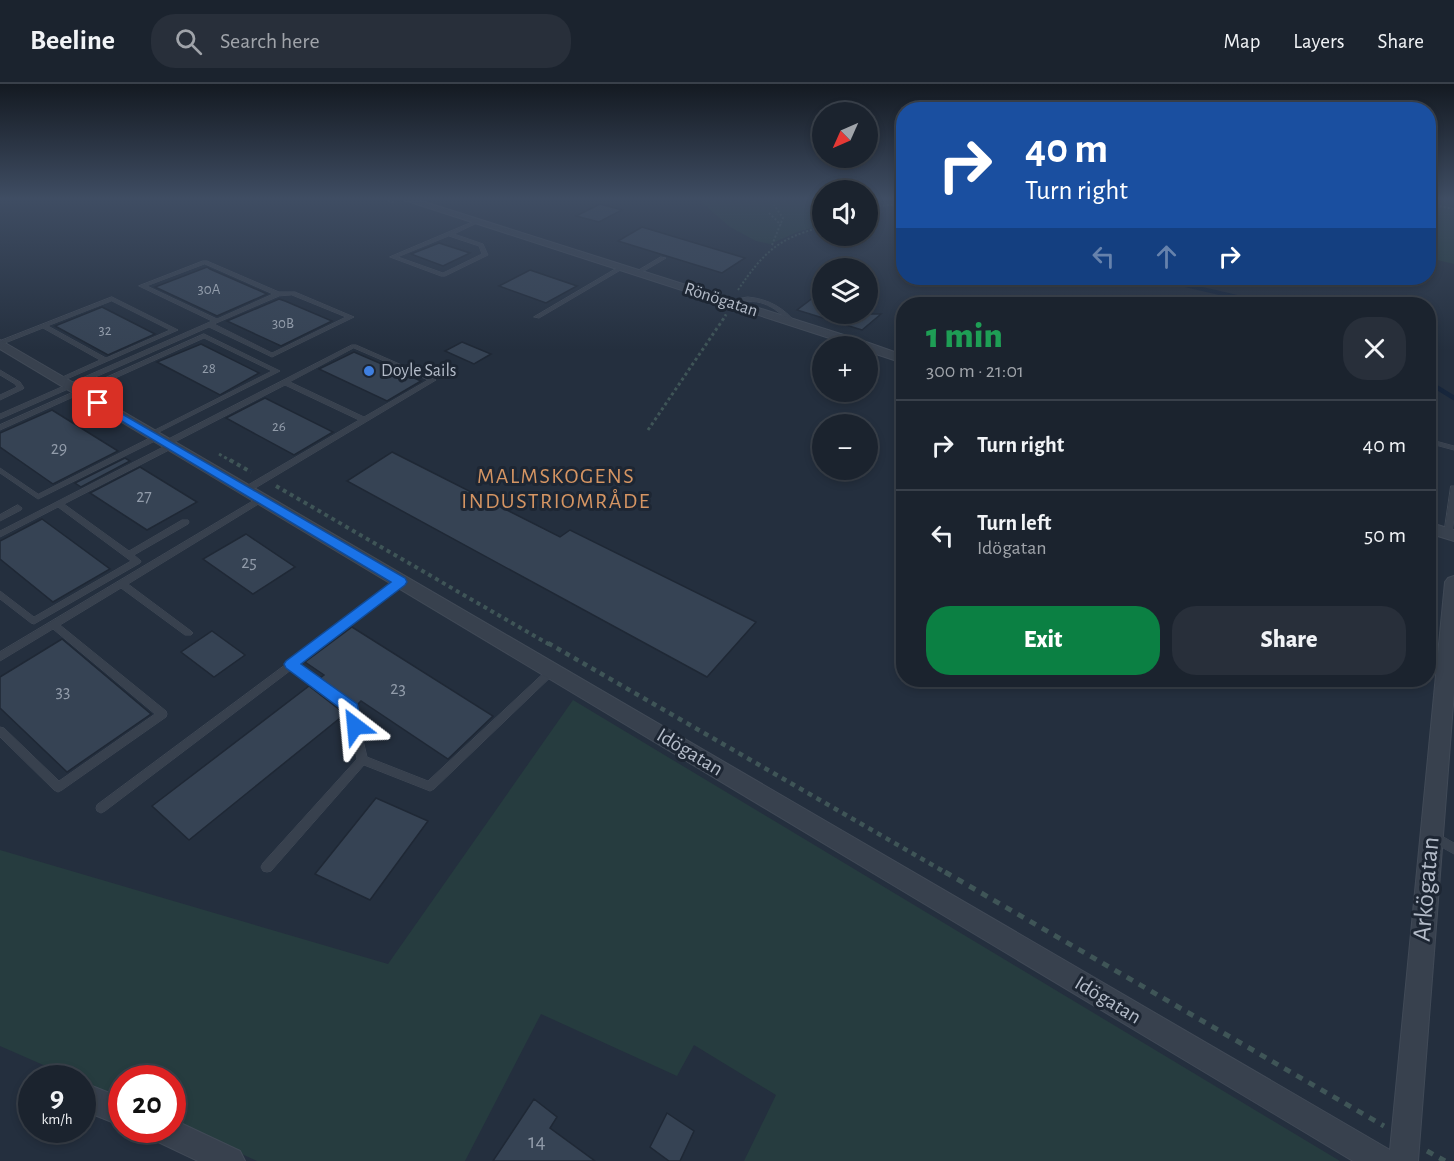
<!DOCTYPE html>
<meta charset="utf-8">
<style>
:root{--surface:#1b232e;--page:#282f3a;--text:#f1f3f6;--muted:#a0a4aa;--line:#39404a;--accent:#0b8043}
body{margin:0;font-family:"Alegreya Sans",sans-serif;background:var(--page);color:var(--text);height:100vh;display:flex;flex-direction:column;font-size:22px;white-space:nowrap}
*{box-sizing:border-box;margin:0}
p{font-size:20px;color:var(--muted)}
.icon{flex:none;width:33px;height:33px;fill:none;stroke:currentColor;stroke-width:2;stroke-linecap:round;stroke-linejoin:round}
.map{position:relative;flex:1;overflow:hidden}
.panel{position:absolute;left:896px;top:213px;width:540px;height:390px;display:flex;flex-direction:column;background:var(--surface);border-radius:24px;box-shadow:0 3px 9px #0003,0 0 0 2px var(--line)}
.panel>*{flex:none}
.hud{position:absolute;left:896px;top:18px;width:540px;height:183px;border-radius:24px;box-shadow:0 3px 9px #0003,0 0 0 2px var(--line);background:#1a4fa0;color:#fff;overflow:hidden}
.needle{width:39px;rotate:225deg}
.buttons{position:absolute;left:812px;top:18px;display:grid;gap:12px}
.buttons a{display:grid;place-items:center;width:66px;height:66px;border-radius:50%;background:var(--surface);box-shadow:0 3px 9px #0003,0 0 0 2px var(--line);font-size:30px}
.speed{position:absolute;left:18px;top:981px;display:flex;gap:12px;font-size:30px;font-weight:700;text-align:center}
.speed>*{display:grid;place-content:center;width:78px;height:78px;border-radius:50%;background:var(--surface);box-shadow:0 3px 9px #0003,0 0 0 2px var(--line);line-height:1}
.speed small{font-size:15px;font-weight:400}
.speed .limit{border:9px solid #d22;background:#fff;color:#111}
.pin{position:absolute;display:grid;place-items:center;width:51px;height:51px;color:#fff;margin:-26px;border-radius:12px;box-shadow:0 3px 9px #0006}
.me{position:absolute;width:66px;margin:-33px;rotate:331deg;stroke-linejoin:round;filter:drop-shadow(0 0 4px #0008)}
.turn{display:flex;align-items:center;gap:21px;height:126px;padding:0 30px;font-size:27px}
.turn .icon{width:78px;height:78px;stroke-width:2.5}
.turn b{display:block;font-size:42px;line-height:51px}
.lanes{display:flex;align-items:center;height:57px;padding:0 30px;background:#0003;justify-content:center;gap:30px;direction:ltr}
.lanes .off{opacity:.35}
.round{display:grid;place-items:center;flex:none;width:63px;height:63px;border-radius:24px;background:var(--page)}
.headline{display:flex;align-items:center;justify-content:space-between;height:102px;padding:0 30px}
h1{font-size:36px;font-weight:800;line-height:45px;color:#1e9e55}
.button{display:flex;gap:12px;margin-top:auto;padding:12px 30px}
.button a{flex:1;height:69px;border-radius:24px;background:var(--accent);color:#fff;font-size:24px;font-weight:800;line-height:69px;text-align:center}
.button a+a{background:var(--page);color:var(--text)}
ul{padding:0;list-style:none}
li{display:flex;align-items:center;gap:18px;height:90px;padding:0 30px;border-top:2px solid var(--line)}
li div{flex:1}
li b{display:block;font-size:22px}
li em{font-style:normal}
header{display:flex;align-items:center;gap:36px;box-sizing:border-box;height:84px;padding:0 30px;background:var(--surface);border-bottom:2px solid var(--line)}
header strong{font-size:28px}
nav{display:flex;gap:33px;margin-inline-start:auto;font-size:21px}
.search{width:420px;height:54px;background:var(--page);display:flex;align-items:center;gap:15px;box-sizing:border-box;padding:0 21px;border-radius:24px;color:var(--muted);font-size:22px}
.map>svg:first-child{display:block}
</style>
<header>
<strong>Beeline</strong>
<div class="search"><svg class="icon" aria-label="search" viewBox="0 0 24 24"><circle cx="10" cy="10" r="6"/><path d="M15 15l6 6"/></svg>Search here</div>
<nav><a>Map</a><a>Layers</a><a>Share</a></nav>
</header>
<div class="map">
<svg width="1454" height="1077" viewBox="0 0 1454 1077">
<rect width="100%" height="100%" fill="#242f3e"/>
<path fill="#263c3f" d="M708,115H822V142L800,147L770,160L756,157L730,143L701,118Z
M1428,115H1454V180L1428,174Z
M573,616L1340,1077H744L776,1011L694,961L677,992L541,930L465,1077H257L173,1039L172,994H122L121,1016L83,999L82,994H73L0,962V766L388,880Z"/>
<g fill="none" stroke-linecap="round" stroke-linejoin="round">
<path stroke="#17263c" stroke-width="4" d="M1155,194L1267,220"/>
<path stroke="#17263c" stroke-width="4.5" d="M1428,298L1454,314"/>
</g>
<path fill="#364354" stroke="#1f2835" stroke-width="1.5" d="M600,120L622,126L599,138L576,132Z
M642,143L745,174L722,189L618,157Z
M439,159L470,169L443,182L411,170Z
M207,183L210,185L267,210L217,232L155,203Z
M530,186L577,202L546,219L499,202Z
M822,207V230H881L862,246L797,226Z
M279,215L285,217L332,237L281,262L227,237Z
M102,223L155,250L108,271L55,242Z
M462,258L491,270L474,280L445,267Z
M201,260L259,289L220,311L157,278Z
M354,268L421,297L387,317L319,285Z
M265,314L333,348L294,371L226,334Z
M52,326L118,367L53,400L0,363V349Z
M392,368L560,453L570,446L756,538L707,593L347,397Z
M125,374L130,377L81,403L75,399Z
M140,383L197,418L147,446L90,409Z
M42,435L110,485L53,518L0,475V457Z
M246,450L295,483L253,510L203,475Z
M352,543L493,632L448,675L361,617L357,621L320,594L324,591L305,578Z
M212,547L245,571L214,593L181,568Z
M62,555L151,630L67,688L0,624V593Z
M309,602L345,630L189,756L152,722Z
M376,714L428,737L370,816L315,790Z
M534,1015L557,1033L550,1044L595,1077H493Z
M667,1029L694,1047L680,1077H669L650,1063Z"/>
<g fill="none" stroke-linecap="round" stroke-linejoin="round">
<g stroke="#414a57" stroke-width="1">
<path id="lane" d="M475,137L479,138L454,150L483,160L488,171L445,192H441L390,173ZM449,152L479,162L482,170L443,189L398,173Z
M661,173L666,174L639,190L634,189Z
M203,177H207L279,208H295L354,233L272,273L209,243L0,335V330L212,237L139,202ZM205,180L273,210L217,235L147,202ZM292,211L346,233L272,269L214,240L279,212Z
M619,183L624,184L539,234L534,233Z
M957,212L962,213L955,220H949Z
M112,213L178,246L60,298L57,296L58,295L100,276L43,244L0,261V257ZM112,217L170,246L106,274L48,242Z
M748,213C769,215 784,224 797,240L792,241C773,220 757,212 730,221L727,219L737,215Z
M204,250L280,287L153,351H149V349L272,287L204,254L0,346V341Z
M352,261H356L436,296L247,409H241V405L359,336L285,301L171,360L174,362L173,364L64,420L129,467L182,436H188L189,438L188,440L134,471L141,477L140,479L34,540L31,539L0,515V507L34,533L131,477L58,423L0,453V447L165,362L162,360L163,358ZM354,264L428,296L364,333L290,298Z
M0,286L20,298L24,304L23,305L0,316V311L17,303L15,300L0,291Z
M154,352H157L161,354L38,415L0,389V384L38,410Z
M1428,355L1454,362V366L1428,359Z
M1451,402H1454V434L1452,450L1448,453L1444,450Z
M258,414H264L265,416L128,500L191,547L193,549L191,551H185L121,504L60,541L166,627L167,630L166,633L62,706L58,708L54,706L0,653V643L4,644L59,697L155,630L53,545L0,577V568Z
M18,421L22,424L21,426L0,437V431Z
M401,495L404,496L405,498L404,500L298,581L355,622L367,673L428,697L549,584H555L557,587L434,705L430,707L364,681L271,787L267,788L263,787L261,783L263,779L357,675L347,627L291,586L105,727L101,729L97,727L96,724L97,721Z
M1433,747L1454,759V770L1429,756L1427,752L1429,748Z"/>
</g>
<g stroke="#414a57" stroke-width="2">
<path id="street" d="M401,115H415L869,259L903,271V279L867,267V262H854Z
M0,256L1390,1066L1445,498L1448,494L1454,492V608L1418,1077H1353L0,265Z
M1428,438L1454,446V457L1428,449Z
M82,998L122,1014V1042L82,1026Z
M172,1035L240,1067L245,1077H198L154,1056L150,1046H172Z"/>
</g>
<path stroke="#3f5557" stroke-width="2" stroke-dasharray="2 2" stroke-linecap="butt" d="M384,115L395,119
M1428,120L1454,125
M867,124L903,119
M769,129L781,141
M772,161L783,134L774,121
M738,206C763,169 778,154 822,143
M725,232L726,230"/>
<path stroke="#3f5557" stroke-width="3" stroke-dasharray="3 3" stroke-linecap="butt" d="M648,346L726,231
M219,370L233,378"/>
<path stroke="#3f5557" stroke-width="4" stroke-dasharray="4 4" stroke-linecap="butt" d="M230,376L251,388
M276,402L550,561"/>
<path stroke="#3f5557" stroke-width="4.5" stroke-dasharray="5 5" stroke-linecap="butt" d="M548,559L948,790"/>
<path stroke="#3f5557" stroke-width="5" stroke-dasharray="7 7" stroke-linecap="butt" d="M945,788L1384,1042
M1427,1067L1445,1077"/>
<use href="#lane" fill="#38414e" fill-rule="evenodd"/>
<use href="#street" fill="#38414e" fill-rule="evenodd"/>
</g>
<linearGradient id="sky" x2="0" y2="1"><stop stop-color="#141a22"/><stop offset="0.43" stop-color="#3f4d63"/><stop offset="1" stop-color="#3f4d63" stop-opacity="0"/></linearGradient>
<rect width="1454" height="266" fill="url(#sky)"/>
<path fill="#1a73e8" stroke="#114b97" stroke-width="1.5" d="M98,316L405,494L407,498L405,501L301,580L357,620L363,642L360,646L355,648L350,646L345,628L286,584L284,580L286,577L391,498L95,321L93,319Z"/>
<circle fill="#3f7fe0" stroke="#1d2633" stroke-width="2" cx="369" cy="287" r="6"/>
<g text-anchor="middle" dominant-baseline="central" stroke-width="6" stroke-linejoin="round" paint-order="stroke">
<g font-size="15" fill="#929caa">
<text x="209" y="205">30A</text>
<text x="283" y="239">30B</text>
<text x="105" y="246">32</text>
<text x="209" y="284">28</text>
<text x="279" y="342">26</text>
</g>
<g font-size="18" fill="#b4bcc9" stroke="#1d2633">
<text transform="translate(721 216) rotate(18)">Rönögatan</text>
</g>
<g font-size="18" fill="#b4bcc9" stroke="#1d2633" text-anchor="start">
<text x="381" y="287">Doyle Sails</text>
</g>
<g font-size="18" fill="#929caa">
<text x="59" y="365">29</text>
<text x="144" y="413">27</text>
<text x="249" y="479">25</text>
<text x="398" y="605">23</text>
<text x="63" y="608">33</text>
</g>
<g font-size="21" fill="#b4bcc9" stroke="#1d2633">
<text transform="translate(690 668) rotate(31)">Idögatan</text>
<text transform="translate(1108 916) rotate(31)">Idögatan</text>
</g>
<g font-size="21" fill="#929caa">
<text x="537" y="1057">14</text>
</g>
<g font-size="22" letter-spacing="1.5" fill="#d59563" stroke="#1d2633">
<text x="556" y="392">MALMSKOGENS<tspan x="556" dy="25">INDUSTRIOMRÅDE</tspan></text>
</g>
<g font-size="26" fill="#b4bcc9" stroke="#1d2633">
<text transform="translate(1426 805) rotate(-85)">Arkögatan</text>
</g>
</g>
</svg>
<div class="buttons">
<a><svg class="needle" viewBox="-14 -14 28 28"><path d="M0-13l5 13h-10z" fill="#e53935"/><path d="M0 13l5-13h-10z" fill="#a0a4aa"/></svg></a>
<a><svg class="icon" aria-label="sound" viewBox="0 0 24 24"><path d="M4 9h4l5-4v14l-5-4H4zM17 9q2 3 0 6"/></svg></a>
<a><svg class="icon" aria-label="layers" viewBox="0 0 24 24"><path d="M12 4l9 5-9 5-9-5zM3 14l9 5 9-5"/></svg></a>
<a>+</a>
<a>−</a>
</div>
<div class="speed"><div>9<small>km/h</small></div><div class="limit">20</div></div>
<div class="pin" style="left:98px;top:319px;background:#d93025"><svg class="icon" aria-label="arrive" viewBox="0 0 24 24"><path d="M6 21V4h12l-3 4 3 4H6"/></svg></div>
<svg class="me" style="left:355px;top:642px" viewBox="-20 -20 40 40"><path d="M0-17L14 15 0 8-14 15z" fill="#1a73e8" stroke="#fff" stroke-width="4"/></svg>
<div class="hud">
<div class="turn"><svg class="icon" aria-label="right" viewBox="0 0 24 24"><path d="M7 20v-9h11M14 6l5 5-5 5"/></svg><div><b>40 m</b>Turn right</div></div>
<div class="lanes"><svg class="icon off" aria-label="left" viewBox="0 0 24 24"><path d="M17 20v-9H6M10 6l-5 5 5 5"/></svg><svg class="icon off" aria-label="ahead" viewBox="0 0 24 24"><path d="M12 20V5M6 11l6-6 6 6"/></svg><svg class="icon" aria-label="right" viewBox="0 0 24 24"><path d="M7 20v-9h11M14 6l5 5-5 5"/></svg></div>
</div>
<section class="panel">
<div class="headline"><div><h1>1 min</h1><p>300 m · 21:01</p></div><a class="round"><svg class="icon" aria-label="close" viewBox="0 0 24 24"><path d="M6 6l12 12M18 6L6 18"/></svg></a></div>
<ul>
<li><svg class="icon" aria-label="right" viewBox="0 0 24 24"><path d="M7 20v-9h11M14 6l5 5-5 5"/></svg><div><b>Turn right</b></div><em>40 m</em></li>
<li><svg class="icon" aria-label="left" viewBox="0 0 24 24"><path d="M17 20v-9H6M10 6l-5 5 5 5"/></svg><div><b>Turn left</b><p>Idögatan</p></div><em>50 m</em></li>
</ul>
<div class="button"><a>Exit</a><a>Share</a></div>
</section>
</div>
